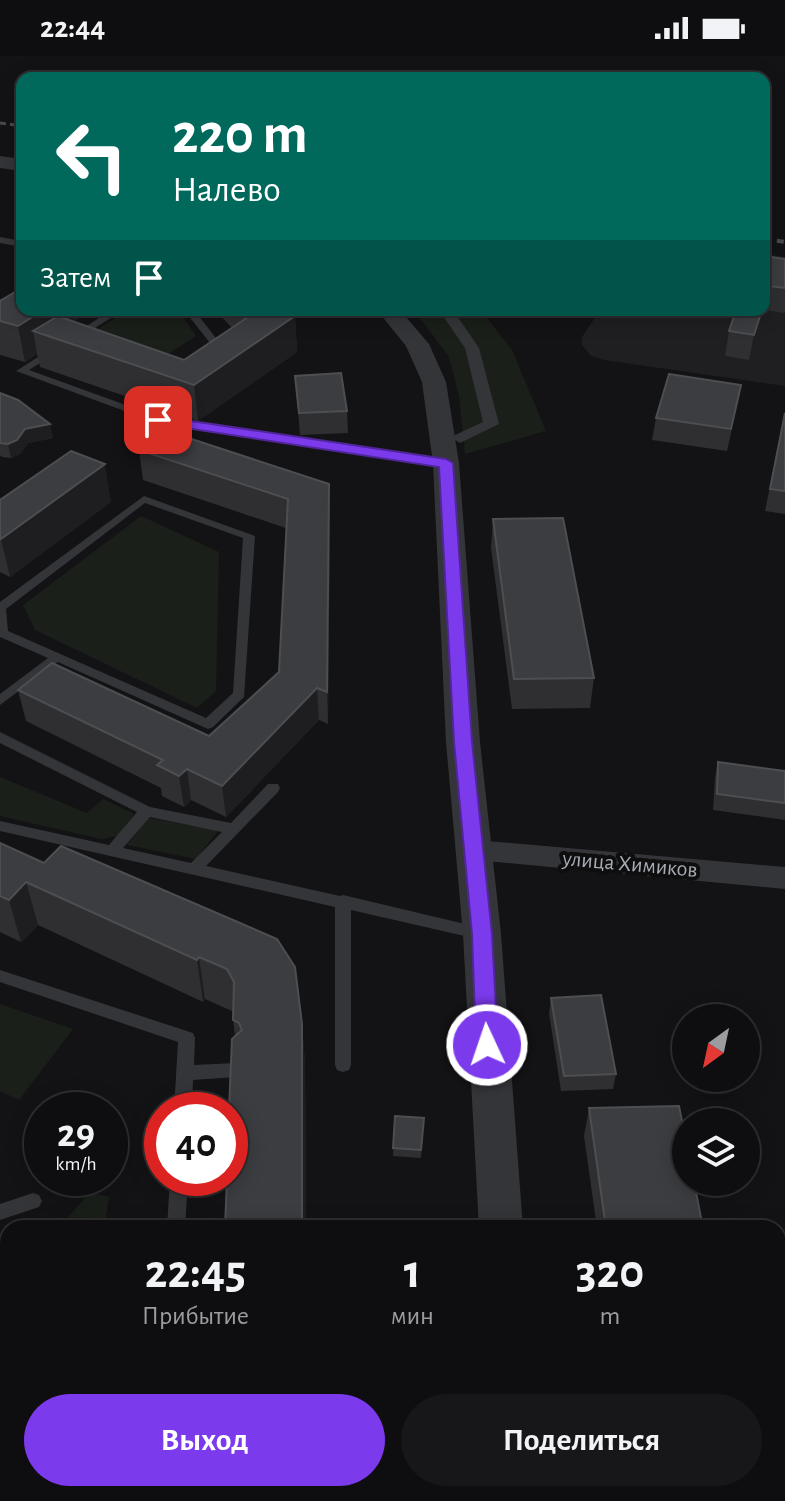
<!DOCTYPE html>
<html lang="ru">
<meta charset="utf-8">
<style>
:root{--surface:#0e0e10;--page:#171719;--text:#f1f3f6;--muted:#9b9c9f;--line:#2e2e30;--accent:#7c3aed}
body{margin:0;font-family:"Alegreya Sans",sans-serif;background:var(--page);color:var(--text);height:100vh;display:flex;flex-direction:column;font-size:30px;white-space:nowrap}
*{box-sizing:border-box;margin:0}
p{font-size:26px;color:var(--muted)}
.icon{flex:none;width:44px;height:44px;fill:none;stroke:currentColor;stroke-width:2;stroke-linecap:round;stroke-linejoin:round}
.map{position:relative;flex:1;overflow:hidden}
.details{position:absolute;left:0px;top:1164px;width:786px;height:282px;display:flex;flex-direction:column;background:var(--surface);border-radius:24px 24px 0 0;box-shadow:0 4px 20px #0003,0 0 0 2px var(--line)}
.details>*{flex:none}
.guide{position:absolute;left:16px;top:16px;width:754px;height:244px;border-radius:16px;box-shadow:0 4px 20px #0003,0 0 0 2px var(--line);background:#00695c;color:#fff;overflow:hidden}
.needle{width:52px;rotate:213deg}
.controls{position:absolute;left:672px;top:948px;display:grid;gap:16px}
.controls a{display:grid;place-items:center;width:88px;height:88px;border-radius:50%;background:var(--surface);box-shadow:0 4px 20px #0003,0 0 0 2px var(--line);font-size:40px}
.speed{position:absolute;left:24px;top:1036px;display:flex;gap:16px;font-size:40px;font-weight:700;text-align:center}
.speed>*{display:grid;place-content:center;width:104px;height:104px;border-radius:50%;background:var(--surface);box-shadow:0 4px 20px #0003,0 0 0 2px var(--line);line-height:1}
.speed small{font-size:20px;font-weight:400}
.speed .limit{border:12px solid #d22;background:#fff;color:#111}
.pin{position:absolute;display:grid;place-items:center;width:68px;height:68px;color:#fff;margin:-34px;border-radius:16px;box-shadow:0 4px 12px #0006}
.me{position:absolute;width:88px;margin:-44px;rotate:357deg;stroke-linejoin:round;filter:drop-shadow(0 0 6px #0008)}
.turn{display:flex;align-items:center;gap:28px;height:168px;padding:0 24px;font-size:36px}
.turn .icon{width:104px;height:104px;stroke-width:2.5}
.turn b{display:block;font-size:56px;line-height:68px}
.then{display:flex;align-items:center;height:76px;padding:0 24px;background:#0003;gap:16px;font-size:30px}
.eta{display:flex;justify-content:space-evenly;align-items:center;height:136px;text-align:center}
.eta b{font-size:48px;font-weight:700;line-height:56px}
.action{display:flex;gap:16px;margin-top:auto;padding:16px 24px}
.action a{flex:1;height:92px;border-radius:48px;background:var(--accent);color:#fff;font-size:32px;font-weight:700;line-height:92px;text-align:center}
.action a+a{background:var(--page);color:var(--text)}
.status{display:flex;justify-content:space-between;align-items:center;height:56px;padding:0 40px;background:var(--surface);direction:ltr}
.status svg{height:22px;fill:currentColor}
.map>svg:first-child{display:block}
</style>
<div class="status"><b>22:44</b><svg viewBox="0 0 49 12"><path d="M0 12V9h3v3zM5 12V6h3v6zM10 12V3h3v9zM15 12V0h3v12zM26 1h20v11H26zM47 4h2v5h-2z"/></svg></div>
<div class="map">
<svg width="785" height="1445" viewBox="0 0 785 1445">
<rect width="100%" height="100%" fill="#131315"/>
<path fill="#1f1f21" d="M764,198L785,201V330L604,304L591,300L582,289V281L600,254H764Z"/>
<path fill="#1a1f1a" d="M128,254L147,260L157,254H178L196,280L159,304L85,281Z
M414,254H481L512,294L546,375L465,398L459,340L449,301Z
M141,460L219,496L216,635L197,652L35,574L23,549Z
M0,721L87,757L103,743L134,758L118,780L101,783L0,760Z
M148,762L219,774L196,803L127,789Z
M0,948L73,973L19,1044L0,1035Z
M90,1136L109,1141L104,1172H59Z"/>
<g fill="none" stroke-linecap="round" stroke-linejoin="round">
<path fill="#343539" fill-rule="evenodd" d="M0,181L22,185V191L0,187Z
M111,254H123L78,283L70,281Z
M184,254H194L223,291V295L219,298H213L211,296L214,292Z
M54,291L59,294L57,296L29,314L170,365L358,389L446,404L451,407L446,410L358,395L168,371L16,315Z
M144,440L255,480L244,641L213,671L208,673L58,606L0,649V638L48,602L0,581V546ZM145,447L243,482L233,637L206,662L8,575L6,553Z
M0,676L150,751L231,767L268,728H278L280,732L278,736L206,810L340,840L343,839L482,872L487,874L490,878L487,882L482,884L351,854V1009L349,1014L343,1016L337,1014L335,1009V851L0,775V765L109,789L137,756L0,687ZM150,761L222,776L191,807L123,792Z
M0,914L193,977L195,982L194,1009L236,1007L242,1009L244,1014L242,1019L236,1021L193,1024L192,1054H174L178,986L0,926Z
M170,1122H188L185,1172H167Z
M33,1137L39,1139L42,1145L39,1151L0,1164V1148Z
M0,1305L8,1309V1330L0,1326Z"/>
<path fill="#343539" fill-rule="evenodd" d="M439,254H453L479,292L499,368L460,387L452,382L455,379L483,366L465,292Z"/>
<path fill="#343539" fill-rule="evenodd" d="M475,784L785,811V833L475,804L465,801L461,794L465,787Z"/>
<path fill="#343539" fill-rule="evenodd" d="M0,100L22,103V115L0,112Z
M377,254H400L429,288L446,326L459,407L480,686L501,878L523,1172H479L463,878L446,686L433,407L422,326L406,290Z
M496,1438H548V1445H496Z"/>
<path stroke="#47494e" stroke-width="3" stroke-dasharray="6 4" stroke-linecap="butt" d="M0,67L22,70"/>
<path stroke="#47494e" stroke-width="4" stroke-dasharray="7 6" stroke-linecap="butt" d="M764,183L785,186"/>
</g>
<path fill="#2f2f32" d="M764,200L785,203V257L764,254Z
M0,245L22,254H93L73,266L184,304L232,272L215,254H288L295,260L297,296L198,365L40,311L37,298L25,306L0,299Z
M736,254H764L749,304L725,300L729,275Z
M295,320L347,355L348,377L300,379Z
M0,337L50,368L53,382L28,387L20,398L11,402L2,401L0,399Z
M737,350L727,395L652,384L656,362Z
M785,357V458L765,455Z
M164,374L330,458L328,668L319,664L226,761L191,744L184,751L162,740L161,732L26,665L18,634L209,680L279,616L286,472L143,424L139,394Z
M0,444L111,446L10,521L0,516Z
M493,463L594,622L590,652L512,653L491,492Z
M718,706L785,715V764L713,754L715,722Z
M0,787L44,807L61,790L302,968L305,1009L306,1172H225L235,980L232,955L205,943L203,946L38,869L21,886L0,876Z
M551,942L616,1018L613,1033L561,1035L549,957Z
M589,1052L703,1172H597L584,1080Z
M395,1060L424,1062L421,1102L393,1100Z"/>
<path fill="#1e1e20" d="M32,254H93L49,281L33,275L37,298L25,306L18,270Z
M762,254H764L749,304L754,279Z
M295,260L297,296L198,365L194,329Z
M50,368L53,382L28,387L20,398L11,402L8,388L25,373Z
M105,408L111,446L10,521L1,483Z
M329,428L330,458L328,668L327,636Z
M317,632L319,664L226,761L222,730Z
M187,713L191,744L184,751L179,720Z
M26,826L38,869L21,886L9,844Z
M199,901L205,943L203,946L197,904Z
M302,968L305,1009L306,1172H302Z
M228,1438H253L249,1445H224Z"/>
<path fill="#3c3d40" stroke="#4c4e52" stroke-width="2" d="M764,200L785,203V232L769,230L764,246Z
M22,232V254L42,255L18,270L0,265V245Z
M247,254H288L295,260L194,329L33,275L58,260L184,304L251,259Z
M736,254H762L754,279L729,275Z
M341,317L347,355L299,357L295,320Z
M669,318L741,329L731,373L656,362Z
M0,337L18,344L50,368L25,373L17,384L8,388L0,387Z
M785,357V435L770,433Z
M164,374L329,428L327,636L317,632L222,730L187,713L179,720L157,709L163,704L18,634L52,607L209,680L279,616L288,443L139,394Z
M71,395L105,408L1,483L0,482V444Z
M563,462L594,622L514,623L493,463Z
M718,706L785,715V747L717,738Z
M0,787L44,807L61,790L277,883L295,911L302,968V1172H225L227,1122H230L229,1054L232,983L242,974L239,967L233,964L234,926L227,913L199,901L197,904L26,826L9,844L0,840Z
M601,939L616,1018L564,1020L551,942Z
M679,1050L686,1085V1126H694L703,1172H606L589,1052Z
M395,1060L424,1062L421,1094L393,1092Z
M0,1386L8,1392V1438H74L77,1440L74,1445H0Z
M130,1438H228L224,1445H125Z"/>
<path fill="#7c3aed" stroke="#51269a" stroke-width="2" d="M158,360L446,403L453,407L472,686L492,878L498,989L494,995H479L476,989L472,878L454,686L439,411L153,367V361Z"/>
<g text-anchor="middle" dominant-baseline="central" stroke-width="8" stroke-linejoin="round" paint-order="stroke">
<g font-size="22" fill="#a6abb4" stroke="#0e0e0f">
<text transform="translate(630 808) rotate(5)">улица Химиков</text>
</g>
</g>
</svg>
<div class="controls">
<a><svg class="needle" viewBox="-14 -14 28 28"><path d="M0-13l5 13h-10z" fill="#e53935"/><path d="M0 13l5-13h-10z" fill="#9b9c9f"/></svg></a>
<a><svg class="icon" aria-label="layers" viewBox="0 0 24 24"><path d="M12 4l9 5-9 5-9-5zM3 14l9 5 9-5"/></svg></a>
</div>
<div class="speed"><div>29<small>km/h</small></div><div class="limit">40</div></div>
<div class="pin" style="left:158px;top:364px;background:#d93025"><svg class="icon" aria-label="arrive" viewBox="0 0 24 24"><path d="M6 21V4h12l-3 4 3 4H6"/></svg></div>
<svg class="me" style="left:487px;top:989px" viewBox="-20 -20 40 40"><circle r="17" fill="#7c3aed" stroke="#fff" stroke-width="3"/><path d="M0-11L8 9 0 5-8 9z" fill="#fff"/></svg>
<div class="guide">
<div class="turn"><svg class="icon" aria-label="left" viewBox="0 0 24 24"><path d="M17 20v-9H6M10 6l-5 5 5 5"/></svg><div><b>220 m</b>Налево</div></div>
<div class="then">Затем<svg class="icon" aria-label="arrive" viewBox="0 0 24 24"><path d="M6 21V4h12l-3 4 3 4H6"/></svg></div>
</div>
<section class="details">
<div class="eta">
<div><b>22:45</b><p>Прибытие</p></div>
<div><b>1</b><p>мин</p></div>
<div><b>320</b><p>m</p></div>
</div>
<div class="action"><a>Выход</a><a>Поделиться</a></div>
</section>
</div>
